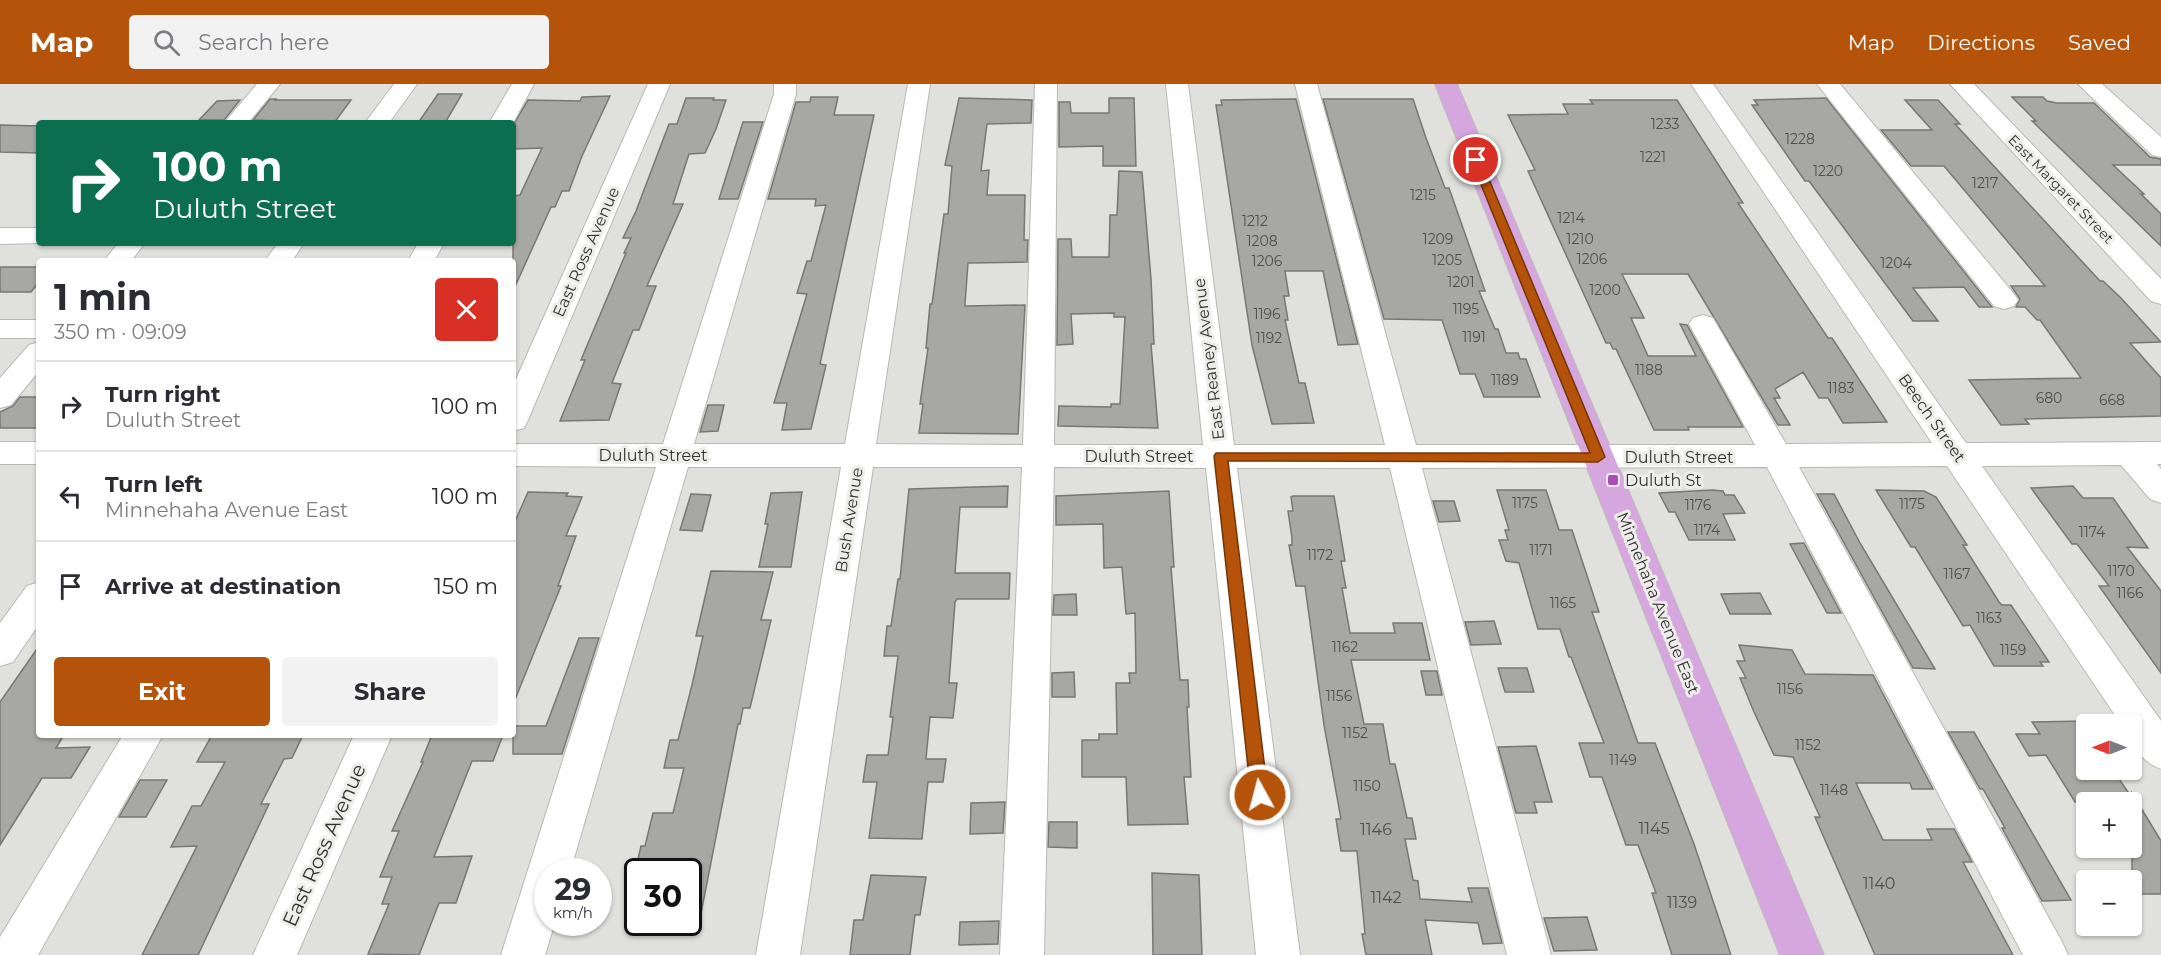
<!DOCTYPE html>
<meta charset="utf-8">
<style>
:root{--surface:#fff;--page:#f2f2f3;--text:#2b2b33;--muted:#7c7c81;--line:#e1e1e2;--accent:#b45309}
body{margin:0;font-family:Montserrat,sans-serif;background:var(--page);color:var(--text);height:100vh;display:flex;flex-direction:column;font-size:22px;white-space:nowrap}
*{box-sizing:border-box;margin:0}
p{font-size:20px;color:var(--muted)}
.icon{flex:none;width:33px;height:33px;fill:none;stroke:currentColor;stroke-width:2;stroke-linecap:round;stroke-linejoin:round}
.map{position:relative;flex:1;overflow:hidden}
.details{position:absolute;left:36px;top:174px;width:480px;height:480px;display:flex;flex-direction:column;background:var(--surface);border-radius:6px;box-shadow:0 2px 4px #0004}
.details>*{flex:none}
.hud{position:absolute;left:36px;top:36px;width:480px;height:126px;border-radius:6px;box-shadow:0 2px 4px #0004;background:#0b6e4f;color:#fff;overflow:hidden}
.needle{width:39px;rotate:270deg}
.tools{position:absolute;left:2076px;top:630px;display:grid;gap:12px}
.tools a{display:grid;place-items:center;width:66px;height:66px;border-radius:6px;background:var(--surface);box-shadow:0 2px 4px #0004;font-size:30px}
.speed{position:absolute;left:534px;top:774px;display:flex;gap:12px;font-size:30px;font-weight:700;text-align:center}
.speed>*{display:grid;place-content:center;width:78px;height:78px;border-radius:50%;background:var(--surface);box-shadow:0 2px 4px #0004;line-height:1}
.speed small{font-size:15px;font-weight:400}
.speed .limit{border:3px solid #111;border-radius:9px;background:#fff;color:#111}
.pin{position:absolute;display:grid;place-items:center;width:51px;height:51px;color:#fff;margin:-26px;border:3px solid #fff;border-radius:50%;box-shadow:0 2px 6px #0007}
.me{position:absolute;width:66px;margin:-33px;rotate:353deg;stroke-linejoin:round;filter:drop-shadow(0 0 4px #0008)}
.turn{display:flex;align-items:center;gap:21px;height:126px;padding:0 18px;font-size:27px}
.turn .icon{width:78px;height:78px;stroke-width:2.5}
.turn b{display:block;font-size:42px;line-height:51px}
.round{display:grid;place-items:center;flex:none;width:63px;height:63px;border-radius:6px;background:var(--page)}
.headline{display:flex;align-items:center;justify-content:space-between;height:102px;padding:0 18px}
h1{font-size:36px;font-weight:700;line-height:45px}
.cta{display:flex;gap:12px;margin-top:auto;padding:12px 18px}
.cta a{flex:1;height:69px;border-radius:6px;background:var(--accent);color:#fff;font-size:24px;font-weight:700;line-height:69px;text-align:center}
.cta a+a{background:var(--page);color:var(--text)}
ul{padding:0;list-style:none}
li{display:flex;align-items:center;gap:18px;height:90px;padding:0 18px;border-top:2px solid var(--line)}
li div{flex:1}
li b{display:block;font-size:22px}
li em{font-style:normal}
header{display:flex;align-items:center;gap:36px;box-sizing:border-box;height:84px;padding:0 30px;background:var(--accent);color:#fff}
header strong{font-size:28px}
nav{display:flex;gap:33px;margin-inline-start:auto;font-size:21px}
.search{width:420px;height:54px;background:var(--page);display:flex;align-items:center;gap:15px;box-sizing:border-box;padding:0 21px;border-radius:6px;color:var(--muted);font-size:22px}
.map>svg:first-child{display:block}
</style>
<header>
<strong>Map</strong>
<div class="search"><svg class="icon" aria-label="search" viewBox="0 0 24 24"><circle cx="10" cy="10" r="6"/><path d="M15 15l6 6"/></svg>Search here</div>
<nav><a>Map</a><a>Directions</a><a>Saved</a></nav>
</header>
<div class="map">
<svg width="2161" height="871" viewBox="0 0 2161 871">
<rect width="100%" height="100%" fill="#e0e1dc"/>
<path fill="#a7a8a3" stroke="#777873" stroke-width="1.5" d="M438,10H462L445,39H418Z
M610,12L582,72L569,107H562L555,123H551L513,207V112L520,111L542,64L513,65V41L528,16L580,17L582,13Z
M811,13H838L834,31H874L820,280L826,281L811,345L782,346L787,319H774L807,210L797,209L807,177H811L826,121L815,122L816,115H768L796,18H810Z
M2012,13H2043L2047,17L2057,19H2094L2150,73L2161,75V81H2113L2144,110H2141L2161,130V162L2032,37H2036Z
M686,14H714L713,16H726L716,45L705,69L689,70L673,120H683L647,202H656L639,246H633L612,299L621,300L609,336L560,337L585,276H581L626,169H624L631,154H623L636,127L669,40H677Z
M959,14L1032,16L1031,39L987,40L981,87L989,86L987,111H1025L1024,156H1028L1027,178L968,179L965,220V222L1025,221L1018,350L919,349L923,320H920L928,264H926L930,220H932L944,130H948L952,82L945,81Z
M1109,14H1134L1136,82H1103V62L1059,63V18H1070L1071,29H1109Z
M1826,14L1992,223H1979L1964,203L1913,204L1938,237H1913L1809,97H1805L1752,21H1758L1754,16Z
M270,15H276L275,16H351L334,39L253,36Z
M1296,15L1358,260L1338,261L1323,187H1285L1289,212H1284L1288,236H1285L1299,299H1305L1314,339L1272,340L1252,261L1216,21H1222L1221,16Z
M1323,15H1413L1426,54L1445,104H1449L1485,207H1479L1495,245H1498L1506,269H1518L1520,275H1526L1540,313H1484L1475,290H1460L1442,236L1384,235Z
M240,16L224,36H199L217,17Z
M1590,16H1677L1743,119H1738L1828,254H1832L1887,338L1843,339L1828,314H1819L1803,288L1775,305L1780,314H1774L1790,341H1778L1688,190H1622L1644,234H1631L1648,272H1696L1680,240L1687,241L1743,343H1688L1689,346H1654L1616,265H1613L1610,259H1606L1528,87L1535,86L1508,31L1568,30L1563,20H1593Z
M1905,16H1938L1960,40H1955L2100,197H2103L2121,214L2161,258L2130,259L2161,294V332L2025,335L2029,340L2001,341L1969,296L2081,294L2040,236H2037L2025,223H2016L2020,215L2011,202H2045L1944,82H1911L1881,46H1932Z
M743,38H763L738,115H719Z
M0,41L39,42V69L0,68Z
M1119,87L1142,88L1151,195L1154,260H1151L1158,344L1058,342L1059,322L1111,323V320H1120L1125,233H1114V229L1071,230L1073,260L1057,261L1058,155H1071L1072,173H1109L1110,131H1117Z
M0,183H39V198L31,208H0Z
M20,313H39V344H0V328L13,322Z
M708,321H724L718,347L700,348Z
M1008,402L1007,423H960L955,489H1010L1009,515H957L955,518L949,599H957L953,634L930,633L926,675H946L943,698H928L922,755L869,754L877,698H863L867,671H888L893,633H890L898,572H884L887,542H891L898,495H900L909,405Z
M2073,402L2083,414H2113L2148,464L2127,463L2161,507V589L2099,502H2109L2077,460H2072L2031,404Z
M1497,406H1546L1559,446H1572L1599,528H1592L1638,659H1655L1694,760L1731,871H1672L1652,809H1656L1638,761H1626L1602,693H1590L1579,659H1604L1571,573H1569L1560,545H1538L1519,479L1506,477L1499,456H1508L1505,446H1509Z
M1712,406L1723,407L1725,411H1734L1745,429L1723,430L1735,456H1689L1675,428H1669L1659,409Z
M1876,406L1924,407L1936,413L1967,461H1963L1999,518L2002,521H2011L2049,578H2040L2043,582H1994L1970,541L1963,542L1915,463H1911Z
M1169,407L1174,483H1171L1180,596H1188L1189,623H1187L1191,693H1184L1188,740L1128,741L1126,693H1082V656H1099V650H1117L1116,599H1130L1129,589H1136L1135,529L1126,530L1122,483L1104,484L1103,440L1056,441V412Z
M528,408L568,409L566,412L582,413L566,452H576L558,502H561L514,618L513,442Z
M802,408L791,483H759L768,440H765L771,409Z
M691,410L711,411L702,447L680,446Z
M1817,410H1834L1860,459L1935,585L1913,584Z
M1293,412H1334L1345,477H1341L1346,504H1342L1350,549H1395L1393,539H1422L1430,576H1351L1364,640H1383L1390,680H1395L1407,734H1412L1416,755H1405L1413,796L1418,797L1420,815L1472,818L1468,804H1488L1502,859L1483,860L1478,839L1425,836L1432,871H1366L1362,850H1365L1357,767H1341L1336,735H1341L1324,641L1305,502H1296L1289,461H1292V454L1288,427H1293L1291,413Z
M1433,417H1454L1460,437L1439,438Z
M1804,459L1841,529H1827L1790,460Z
M711,487L773,488L761,536H771L750,624H743L740,640H738L698,845L688,844V788H635L641,762H645L653,729H673L684,684H664L670,656H678L692,601L703,552H696Z
M1760,509L1771,530H1730L1721,510Z
M1076,510L1077,531H1053L1054,511Z
M1494,537L1501,560L1471,561L1465,538Z
M579,554H599L562,670H513V642H546Z
M1739,561L1792,566L1805,590L1873,591L1933,705H1912L1910,699H1856L1883,756H1932L1927,745H1954L1972,778H1963L2013,871H1875L1815,733H1820L1793,673L1774,671L1754,628L1740,594H1746L1737,577H1745Z
M39,562V651H64L56,664L90,663L71,694H42L0,761V618Z
M1498,584H1527L1534,608H1505Z
M1421,587H1437L1442,611H1426Z
M1074,588L1075,613H1052V589Z
M2086,637V686H2113L2132,714V709L2161,757V810H2132V718H2075L2046,671L2029,672L2016,650H2040L2032,638Z
M1948,648H1974L2071,816L2042,817L2002,744H2005L1983,705H1980Z
M212,651H303L292,674L284,675L261,720H269L198,871H142L197,762L171,763L192,722H201L225,678H197Z
M432,651H503L493,677H472L434,773L472,772L456,819H439L419,871L368,870L389,820H382L392,793H380L399,747H392L423,678H421Z
M1536,662L1552,718H1534L1537,729H1516L1498,663Z
M140,696H167L146,733H119Z
M1005,718L1003,749L970,750L971,719Z
M1049,738H1077V764L1048,763Z
M1152,789L1199,791L1202,871H1153Z
M871,791L926,793L920,831H915L910,871H850L854,836H863Z
M1587,833L1597,866L1554,867L1544,834Z
M999,837L998,860L959,861L960,838Z"/>
<g fill="none" stroke-linecap="round" stroke-linejoin="round">
<g stroke="#b8b8b3" stroke-width="2">
<path id="minor" d="M257,0H280L248,39H224Z
M394,0H417L389,39H365Z
M512,0H534L513,39H489Z
M648,0H670L528,336L524,344L513,347V302Z
M774,0H796V10L694,360H845L908,0H930L876,360L1023,361L1035,0H1057L1054,361H1203L1166,0H1188L1234,361H1385L1295,0H1317L1416,361H1755L1689,240L1693,234L1703,231L1713,234L1786,360L1932,359L1691,0H1713L1966,359L2161,358V380H2157L2161,385V419L2150,415L2121,381L1982,382L2161,637V685C2140,677 2132,662 2132,640H2121L1947,382L1799,383L2061,856L2068,871H2023L1767,383L1422,384L1551,871H1507L1390,384H1237L1300,871H1256L1206,384L1054,383L1044,871H1000L1022,383H873L800,871H756L841,383H688L570,788H548V838H555L545,871H501L656,383L513,382V360H663L774,10Z
M1817,0H1840L2014,210L2018,216L2014,222L2004,225L1994,222Z
M1950,0H1974L2161,195V220L2151,217Z
M2078,0H2102L2161,53V73L2152,71Z
M0,144H39V159H42L0,160Z
M118,159H145L131,177H104Z
M278,159H304L292,177H265Z
M418,159H444L434,177H408Z
M0,236H39V254H0Z
M39,258V287L11,321L0,324V294L29,261Z
M0,358H39V380H0Z
M39,498V540L13,578L0,582V539L27,502Z
M123,651H163L38,871H0V853Z
M354,651H392L297,871H253Z"/>
</g>
<g stroke="#bdbdbd" stroke-width="2">
<path id="major" d="M1435,0H1457L1824,871H1780Z"/>
</g>
<use href="#minor" fill="#fff" fill-rule="evenodd"/>
<use href="#major" fill="#d6a6df" fill-rule="evenodd"/>
</g>
<path fill="#b45309" stroke="#753606" stroke-width="1.5" d="M1473,73L1481,76L1605,373L1598,378L1228,377L1268,711L1265,716L1260,719L1254,716L1251,711L1214,372L1216,369H1590L1471,76Z"/>
<rect fill="#a94eb9" stroke="#edeee9" stroke-width="2" x="1607" y="390" width="12" height="12" rx="3"/>
<g text-anchor="middle" dominant-baseline="central" stroke-width="6" stroke-linejoin="round" paint-order="stroke">
<g font-size="14" fill="#4f504d">
<text x="1665" y="40">1233</text>
<text x="1800" y="55">1228</text>
<text x="1653" y="73">1221</text>
<text x="1828" y="87">1220</text>
<text x="1985" y="99">1217</text>
<text x="1423" y="111">1215</text>
<text x="1571" y="134">1214</text>
<text x="1255" y="137">1212</text>
<text x="1438" y="155">1209</text>
<text x="1580" y="155">1210</text>
<text x="1262" y="157">1208</text>
<text x="1592" y="175">1206</text>
<text x="1447" y="176">1205</text>
<text x="1267" y="177">1206</text>
<text x="1896" y="179">1204</text>
<text x="1461" y="198">1201</text>
<text x="1605" y="206">1200</text>
<text x="1466" y="225">1195</text>
<text x="1267" y="230">1196</text>
<text x="1474" y="253">1191</text>
<text x="1269" y="254">1192</text>
<text x="1649" y="286">1188</text>
<text x="1505" y="296">1189</text>
<text x="1841" y="304">1183</text>
<text x="2049" y="314">680</text>
<text x="2112" y="316">668</text>
<text x="1525" y="419">1175</text>
<text x="1912" y="420">1175</text>
<text x="1698" y="421">1176</text>
<text x="1707" y="446">1174</text>
<text x="2092" y="448">1174</text>
<text x="1541" y="466">1171</text>
<text x="1320" y="471">1172</text>
<text x="2121" y="487">1170</text>
<text x="1957" y="490">1167</text>
<text x="2130" y="509">1166</text>
<text x="1563" y="519">1165</text>
<text x="1989" y="534">1163</text>
<text x="1345" y="563">1162</text>
<text x="2013" y="566">1159</text>
<text x="1790" y="605">1156</text>
<text x="1339" y="612">1156</text>
<text x="1355" y="649">1152</text>
<text x="1808" y="661">1152</text>
<text x="1623" y="676">1149</text>
<text x="1367" y="702">1150</text>
<text x="1834" y="706">1148</text>
</g>
<g font-size="14" fill="#323230" stroke="#edeee9">
<text transform="translate(2061 105) rotate(46)">East Margaret Street</text>
</g>
<g font-size="16" fill="#323230" stroke="#edeee9">
<text transform="translate(586 168) rotate(-66)">East Ross Avenue</text>
<text transform="translate(1209 275) rotate(-97)">East Reaney Avenue</text>
<text transform="translate(1932 334) rotate(55)">Beech Street</text>
<text x="653" y="371">Duluth Street</text>
<text x="1139" y="372">Duluth Street</text>
<text x="1679" y="373">Duluth Street</text>
<text transform="translate(849 436) rotate(-81)">Bush Avenue</text>
<text transform="translate(1658 519) rotate(68)">Minnehaha Avenue East</text>
</g>
<g font-size="16" fill="#323230" stroke="#edeee9" text-anchor="start">
<text x="1625" y="396">Duluth St</text>
</g>
<g font-size="16" fill="#4f504d">
<text x="1654" y="744">1145</text>
<text x="1376" y="745">1146</text>
<text x="1879" y="799">1140</text>
<text x="1386" y="813">1142</text>
<text x="1682" y="818">1139</text>
</g>
<g font-size="20" fill="#323230" stroke="#edeee9">
<text transform="translate(324 761) rotate(-66)">East Ross Avenue</text>
</g>
</g>
</svg>
<div class="tools">
<a><svg class="needle" viewBox="-14 -14 28 28"><path d="M0-13l5 13h-10z" fill="#e53935"/><path d="M0 13l5-13h-10z" fill="#7c7c81"/></svg></a>
<a>+</a>
<a>−</a>
</div>
<div class="speed"><div>29<small>km/h</small></div><div class="limit">30</div></div>
<div class="pin" style="left:1476px;top:76px;background:#d93025"><svg class="icon" aria-label="arrive" viewBox="0 0 24 24"><path d="M6 21V4h12l-3 4 3 4H6"/></svg></div>
<svg class="me" style="left:1260px;top:711px" viewBox="-20 -20 40 40"><circle r="17" fill="#b45309" stroke="#fff" stroke-width="3"/><path d="M0-11L8 9 0 5-8 9z" fill="#fff"/></svg>
<div class="hud">
<div class="turn"><svg class="icon" aria-label="right" viewBox="0 0 24 24"><path d="M7 20v-9h11M14 6l5 5-5 5"/></svg><div><b>100 m</b>Duluth Street</div></div>
</div>
<section class="details">
<div class="headline"><div><h1>1 min</h1><p>350 m · 09:09</p></div><a class="round" style="background:#d93025;color:#fff"><svg class="icon" aria-label="close" viewBox="0 0 24 24"><path d="M6 6l12 12M18 6L6 18"/></svg></a></div>
<ul>
<li><svg class="icon" aria-label="right" viewBox="0 0 24 24"><path d="M7 20v-9h11M14 6l5 5-5 5"/></svg><div><b>Turn right</b><p>Duluth Street</p></div><em>100 m</em></li>
<li><svg class="icon" aria-label="left" viewBox="0 0 24 24"><path d="M17 20v-9H6M10 6l-5 5 5 5"/></svg><div><b>Turn left</b><p>Minnehaha Avenue East</p></div><em>100 m</em></li>
<li><svg class="icon" aria-label="arrive" viewBox="0 0 24 24"><path d="M6 21V4h12l-3 4 3 4H6"/></svg><div><b>Arrive at destination</b></div><em>150 m</em></li>
</ul>
<div class="cta"><a>Exit</a><a>Share</a></div>
</section>
</div>
